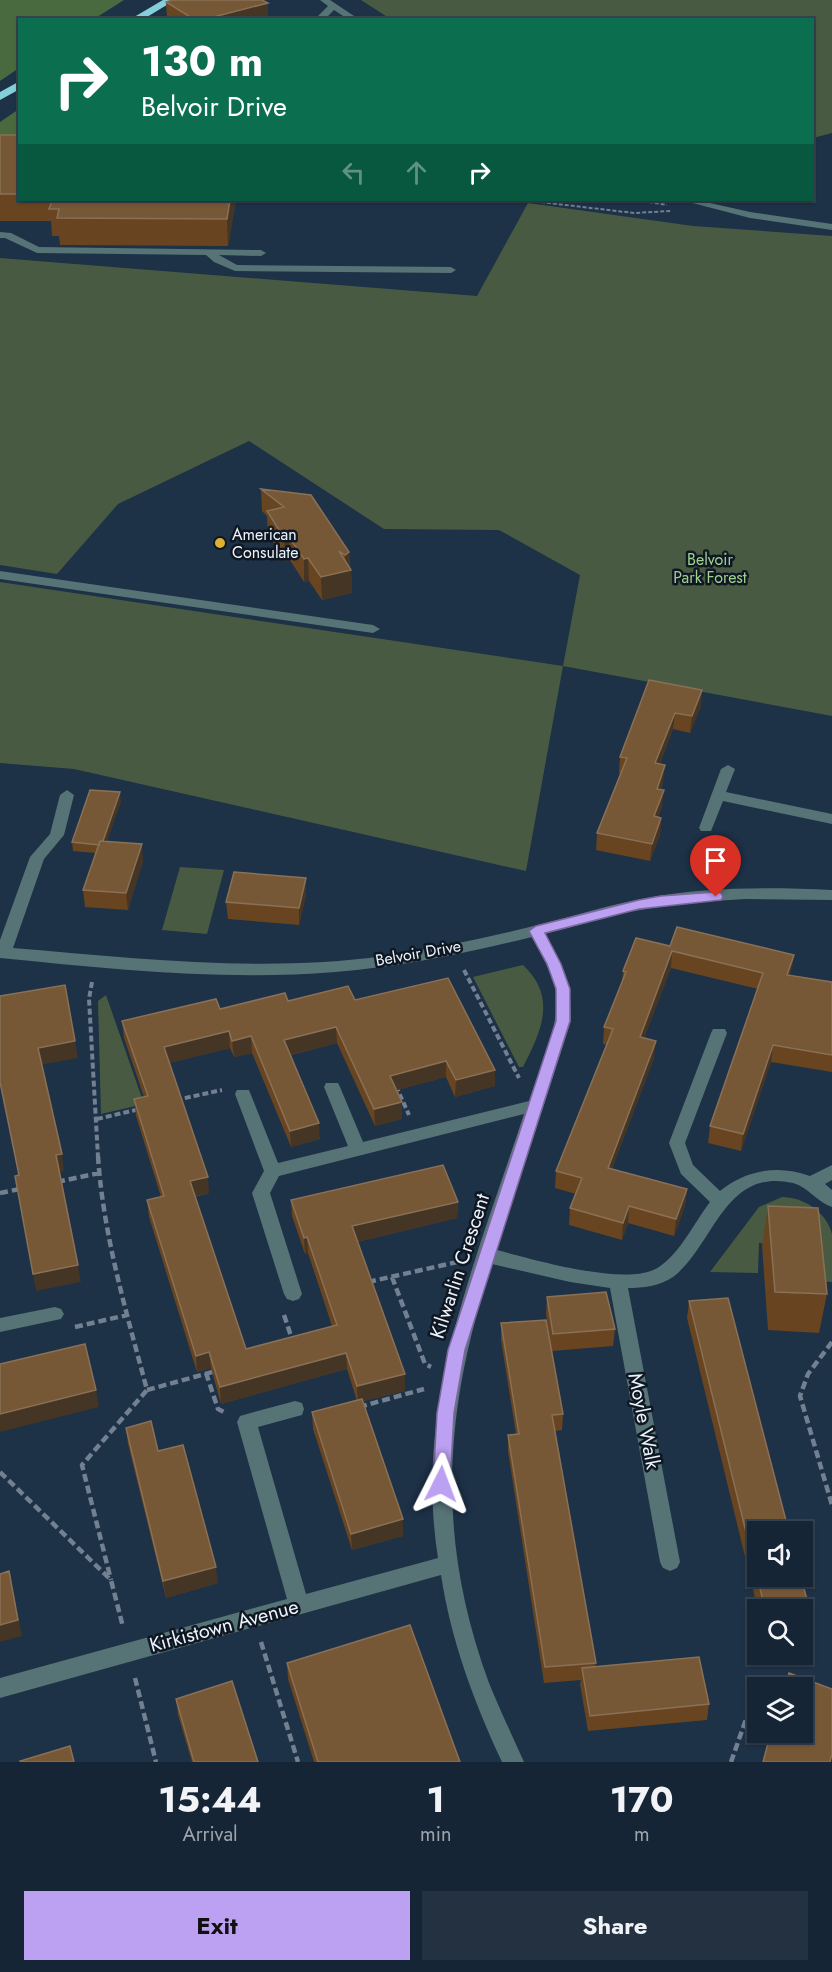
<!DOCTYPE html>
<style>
:root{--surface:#162535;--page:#233141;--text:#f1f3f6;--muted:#9ea5ad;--line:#354250;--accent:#bca0f2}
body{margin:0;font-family:Jost,sans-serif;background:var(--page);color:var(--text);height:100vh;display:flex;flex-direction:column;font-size:22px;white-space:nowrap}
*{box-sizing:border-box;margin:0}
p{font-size:20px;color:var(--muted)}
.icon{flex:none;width:33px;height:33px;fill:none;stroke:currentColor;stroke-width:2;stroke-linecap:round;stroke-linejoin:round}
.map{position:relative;height:1762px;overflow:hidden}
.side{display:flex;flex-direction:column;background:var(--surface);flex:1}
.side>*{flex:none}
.guide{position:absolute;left:18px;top:18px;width:796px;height:183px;border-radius:0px;box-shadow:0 2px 4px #0004,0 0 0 2px var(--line);background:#0b6e4f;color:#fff;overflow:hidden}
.fabs{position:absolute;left:747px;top:1521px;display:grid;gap:12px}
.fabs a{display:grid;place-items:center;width:66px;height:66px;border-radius:0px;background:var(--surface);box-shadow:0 2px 4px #0004,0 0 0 2px var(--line);font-size:30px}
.pin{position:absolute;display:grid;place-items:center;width:51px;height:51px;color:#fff;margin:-62px -26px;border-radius:50% 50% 50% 0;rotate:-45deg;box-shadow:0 0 6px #0007}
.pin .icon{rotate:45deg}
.me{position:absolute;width:66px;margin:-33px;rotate:3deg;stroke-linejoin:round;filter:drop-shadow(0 0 4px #0008)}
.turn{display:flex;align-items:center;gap:21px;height:126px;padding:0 24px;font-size:27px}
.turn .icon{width:78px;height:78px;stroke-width:2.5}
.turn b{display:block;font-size:42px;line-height:51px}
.lanes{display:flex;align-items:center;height:57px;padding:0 24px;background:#0003;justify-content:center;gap:30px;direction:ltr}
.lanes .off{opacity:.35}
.eta{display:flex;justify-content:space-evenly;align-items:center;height:102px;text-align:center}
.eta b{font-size:36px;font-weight:700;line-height:42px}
.action{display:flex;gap:12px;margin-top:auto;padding:12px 24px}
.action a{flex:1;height:69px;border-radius:0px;background:var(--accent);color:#111;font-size:24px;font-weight:700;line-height:69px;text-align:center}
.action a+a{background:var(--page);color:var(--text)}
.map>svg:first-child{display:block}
</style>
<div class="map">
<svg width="832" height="1762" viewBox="0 0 832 1762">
<rect width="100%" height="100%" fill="#1d3147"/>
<path fill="#485b42" d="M361,0H832V133L813,138V20H392Z
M528,203L693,226L832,236V716L563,666L526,871L74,769L0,763V582L563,666L580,575L499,530L384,529L249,441L118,504L57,574L0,565V258L477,296Z
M180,867L224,870L207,934L162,930Z
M523,965C557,997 542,1030 523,1067H519L473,977Z
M106,995L144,1104L101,1114L98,1001Z
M782,1197C803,1197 826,1211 832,1234C832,1248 832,1268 832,1282L818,1281L813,1245L759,1243L758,1273L710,1272L759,1207Z"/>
<path fill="#49693e" d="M0,0H124L94,19L20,20L19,68L0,81Z
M19,109V155H0V122Z"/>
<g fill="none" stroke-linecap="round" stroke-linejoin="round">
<path stroke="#728091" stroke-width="2" stroke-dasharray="4 2" stroke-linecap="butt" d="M523,200L634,213L671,211
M637,200L667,205"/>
<path stroke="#728091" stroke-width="4" stroke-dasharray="6 3" stroke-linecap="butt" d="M464,970L519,1078
M92,982L89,999L98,1157
M396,1086L409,1115
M176,1100L222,1090
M97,1119L140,1109"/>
<path stroke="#728091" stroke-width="4.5" stroke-dasharray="8 4" stroke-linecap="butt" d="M98,1156C103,1235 127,1314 147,1390L82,1465L111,1580
M57,1182L99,1173
M0,1193L20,1189
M392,1277L425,1364L431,1367
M368,1282L457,1262
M284,1315L293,1342
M75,1327L127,1315
M832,1342L808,1374L800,1396L832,1505
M206,1373L218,1409L224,1412
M147,1390L216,1371
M359,1407L424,1389
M0,1472L111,1580L123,1627
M261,1642L298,1762
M135,1678L156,1762
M731,1762L751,1705L758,1704"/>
<path fill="#567376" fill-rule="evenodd" d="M320,0H330L360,20H349L334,10L324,20H314L328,6Z
M275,16L278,17L279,20H271Z
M681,200H697L750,212L832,224V230L750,218Z
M0,232L11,233L39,247L261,250L266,253L261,256L219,255L237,265L451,267L456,270L451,273L235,271L214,262L206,255L37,253L5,238H0Z
M0,571L373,625L380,629L373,633L0,579Z
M728,765L735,769L726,792L832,814V824L723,801L711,831H701L699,828L721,769Z
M67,790L74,795L64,835L44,859L13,948C136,958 260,973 384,956C440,948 495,936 549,922C581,914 613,904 646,898C707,887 770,887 832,890V900L746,899L681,903L629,912L545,934C565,969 571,980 571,1021L497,1250C532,1259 629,1288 659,1267C681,1252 694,1223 710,1202L681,1174L669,1143L711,1033L713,1029H725L727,1033L685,1143L693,1165L720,1191C745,1170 779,1164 810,1176L832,1165V1180L825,1184L832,1190V1207C817,1202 808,1187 793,1183C724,1167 714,1246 673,1277C660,1286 643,1288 628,1288L680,1562L677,1568L670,1571L663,1568L660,1562L610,1288L570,1282L492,1264C444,1410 435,1536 489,1683C500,1710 512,1735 524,1762H502C474,1702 451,1641 441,1575L0,1698V1678L287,1599L237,1422L240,1416L247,1414L295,1401L302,1403L304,1409L302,1415L258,1427L306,1594L438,1558C413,1403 477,1258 524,1114L279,1176L270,1193L302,1294L299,1299L293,1301L287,1299L284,1294L252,1193L264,1171L235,1094L237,1090H249L278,1163L348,1146L324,1087L326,1083H338L340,1087L363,1142L529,1101C540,1067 562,1025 555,988C551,970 540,953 532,937C467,953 401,967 335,972C224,981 110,969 0,958V940L30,857L50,834L60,795Z
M55,1307L61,1309L64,1314L61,1319L0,1332V1318Z"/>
<path fill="#84cfd9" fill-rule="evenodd" d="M163,0H175L142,20H129Z
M20,81V89L0,100V92Z"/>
</g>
<path fill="#684520" d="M166,2L268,20H167Z
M0,135H20V200H236L228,246L60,245L59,236H52L51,221H0Z
M261,489L349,552L350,567L351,570L352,593L322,600L309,581L304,582L290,560L285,561L268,534L267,516L262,511Z
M649,680L701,706L690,733L673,729L660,764L663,782L661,789L662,807L658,817L661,818L660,835L650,861L596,850L597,833L621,774L619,773L620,757Z
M121,801L107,841L143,861L128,910L85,907L83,890L96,853L73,851L72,842Z
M306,895L299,925L228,919L226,902Z
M670,946L794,955L790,975L832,982V1072L771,1062L741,1151L708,1143L710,1126L758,989L671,968L644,1038L654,1058L612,1169L687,1189L685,1206L674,1236L628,1223L622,1240L569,1225L570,1208L576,1194L555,1188L556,1171L607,1045L603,1044L604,1027L622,982L623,971Z
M355,1000L495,1086L455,1097L446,1077L397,1090L402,1119L375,1126L337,1043L291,1055L320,1139L291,1147L252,1053L234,1057L230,1048L169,1063L209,1193L195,1197L246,1349L332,1326L308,1253L305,1254L292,1216L291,1200L458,1202L457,1218L357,1242L405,1374V1391L363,1401L403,1519V1536L352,1550L313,1429L312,1412L357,1401L347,1369L221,1404L211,1368L197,1372L149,1217L147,1200L161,1197L136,1116L134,1099L144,1097L124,1038L122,1021L288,1001Z
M768,1206L827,1294L819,1333L768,1330L762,1245Z
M547,1297L615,1329L613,1346L552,1351L546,1314Z
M689,1301L808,1604L805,1620H802V1610H758L687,1318Z
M501,1323L563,1414L562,1430L555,1431L596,1663L595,1667L709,1704L707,1720L588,1731L580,1684L581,1680L544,1683L508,1451V1435L516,1434L501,1340Z
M126,1428L158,1451L218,1583L166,1598L128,1444Z
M287,1663L460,1762H314L288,1679Z
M176,1699L258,1762H192L178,1715Z"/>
<path fill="#443525" d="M268,3V20H202Z
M230,200H236L228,246L227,219Z
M289,537L290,560L285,561L284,538Z
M349,552L350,570H351L352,593L322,600L321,577L346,571L345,555Z
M308,558L309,581L304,582V559Z
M702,690L701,706L690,733L692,716Z
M675,713L673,729L654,780L655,763Z
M665,765L663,782L655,805L657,789Z
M664,790L662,807L653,833L654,816Z
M120,792L121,801L103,853L102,845Z
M661,818L660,835L650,861L652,844Z
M142,844L143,861L128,910L126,893Z
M306,878V895L299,925V908Z
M672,951L671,968L638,1054L640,1037Z
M794,955L791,972L785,992L787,975Z
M336,1027L337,1043L285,1056L284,1040Z
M229,1031L230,1048L166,1064L164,1047Z
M251,1036L252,1053L234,1057L232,1041Z
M75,1041L78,1058L40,1065L38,1048Z
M656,1041L654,1058L606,1185L608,1168Z
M773,1045L771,1062L741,1151L743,1134Z
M446,1061V1077L390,1092V1076Z
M495,1070V1086L455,1097L456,1080Z
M402,1102V1119L375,1126L374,1109Z
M319,1123L320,1139L291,1147L290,1131Z
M62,1154L64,1171L59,1172L56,1155Z
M208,1177L209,1193L192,1197L190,1181Z
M687,1189L685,1206L674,1236L676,1219Z
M458,1202L457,1218L352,1243V1226Z
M629,1206L628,1223L622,1240L623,1223Z
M307,1237L308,1253L305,1254L304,1238Z
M78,1265L81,1282L36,1291L33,1274Z
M209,1352L211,1368L197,1372L196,1356Z
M346,1353L347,1369L221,1404L220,1387Z
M405,1374V1391L358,1402L357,1386Z
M96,1390L99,1407L0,1432V1414Z
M403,1519V1536L352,1550L351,1534Z
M216,1567L218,1583L166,1598L163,1581Z
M9,1571L22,1636L0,1642V1625Z"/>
<path fill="#765837" stroke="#897056" stroke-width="1.5" d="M172,0H262L268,3L202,20H195L166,2Z
M0,135H20V194H0Z
M52,200H230L227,219L57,218L59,209H49Z
M261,489L311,495L349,552L345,555L339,551L351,570L321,577L308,558L304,559L289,537L284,538L267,511L284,507Z
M649,680L702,690L692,716L675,713L655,763L665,765L657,789L664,790L654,816L661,818L652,844L597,833L627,758L620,757Z
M90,790L120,792L103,841H100L99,845L72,842Z
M100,841L142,844L126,893L83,890Z
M234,872L306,878L299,908L226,902Z
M677,927L794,955L787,975L832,982V1055L773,1045L743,1134L710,1126L763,973L672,951L640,1037L656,1041L608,1168L687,1189L676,1219L629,1206L623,1223L570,1208L582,1178L556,1171L613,1029L604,1027L626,972L623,971L636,938L670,946Z
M448,978L495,1070L456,1080L446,1061L390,1076L402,1102L374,1109L336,1027L284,1040L319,1123L290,1131L251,1036L232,1041L229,1031L164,1047L208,1177L190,1181L246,1349L337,1325L307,1237L304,1238L291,1200L443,1165L458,1202L352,1226L405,1374L357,1386L346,1353L220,1387L209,1352L196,1356L147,1200L164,1196L134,1099L148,1096L122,1021L216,999L220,1009L285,993L288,1001L348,986L355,1000Z
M65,985L75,1041L38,1048L62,1154L56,1155L78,1265L33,1274L15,1176L19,1175L0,1082V996Z
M768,1206L818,1208L827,1294L775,1292Z
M606,1292L615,1329L553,1334L547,1297Z
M728,1298L789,1532H758V1576H801L808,1604L765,1609L689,1301Z
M546,1320L563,1414L552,1415L596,1663L545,1667L508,1435L519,1434L501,1323Z
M85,1344L96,1390L0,1414V1364Z
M362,1399L403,1519L351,1534L312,1412Z
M151,1421L158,1451L183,1445L216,1567L163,1581L126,1428Z
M9,1571L18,1620L0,1625V1574Z
M410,1625L460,1762H318L287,1663Z
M699,1657L709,1704L590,1716L582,1668Z
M789,1673L832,1689V1754L830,1762H763L771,1732H802V1688H785Z
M232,1681L258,1762H194L176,1699Z
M70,1746L74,1762H21L20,1761Z"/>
<path fill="#bca0f2" stroke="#7a689d" stroke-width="1.5" d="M716,892L721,893L723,897L721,900L639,909L545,933L561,964L570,989V1021L465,1350L454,1413L450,1484L448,1489L441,1492L435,1489L433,1484L437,1413L448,1350L556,1021V989L547,964L529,931L536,926L639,900L661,896Z"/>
<circle fill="#ddb133" stroke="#0f1822" stroke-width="2" cx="220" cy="543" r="6"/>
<g text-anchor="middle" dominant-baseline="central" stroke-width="5" stroke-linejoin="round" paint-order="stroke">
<g font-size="16" fill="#ecf3fc" stroke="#0f1822" text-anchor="start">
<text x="232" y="534">American<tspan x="232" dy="18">Consulate</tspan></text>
</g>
<g font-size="16" fill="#a0d28f" stroke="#0f1822">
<text x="710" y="559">Belvoir<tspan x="710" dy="18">Park Forest</tspan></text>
</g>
<g font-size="16" fill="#ecf3fc" stroke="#0f1822">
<text transform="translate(418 953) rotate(-10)">Belvoir Drive</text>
</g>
<g font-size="20" fill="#ecf3fc" stroke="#0f1822">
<text transform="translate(460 1266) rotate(-72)">Kilwarlin Crescent</text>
<text transform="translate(644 1421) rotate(79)">Moyle Walk</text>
<text transform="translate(224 1626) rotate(-15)">Kirkistown Avenue</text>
</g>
</g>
</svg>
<div class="fabs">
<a><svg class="icon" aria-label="sound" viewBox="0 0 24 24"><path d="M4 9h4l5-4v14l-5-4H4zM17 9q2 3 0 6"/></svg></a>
<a><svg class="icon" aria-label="search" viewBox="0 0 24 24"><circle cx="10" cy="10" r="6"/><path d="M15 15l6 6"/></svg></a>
<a><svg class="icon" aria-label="layers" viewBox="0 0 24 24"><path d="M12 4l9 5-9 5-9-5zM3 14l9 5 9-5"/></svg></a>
</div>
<div class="pin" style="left:716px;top:897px;background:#d93025"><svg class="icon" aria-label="arrive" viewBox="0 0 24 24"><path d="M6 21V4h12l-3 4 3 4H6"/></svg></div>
<svg class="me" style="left:441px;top:1484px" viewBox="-20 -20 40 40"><path d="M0-17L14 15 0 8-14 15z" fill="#bca0f2" stroke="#fff" stroke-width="4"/></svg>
<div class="guide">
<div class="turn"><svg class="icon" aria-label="right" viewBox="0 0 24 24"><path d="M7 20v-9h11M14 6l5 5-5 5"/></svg><div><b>130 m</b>Belvoir Drive</div></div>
<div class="lanes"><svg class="icon off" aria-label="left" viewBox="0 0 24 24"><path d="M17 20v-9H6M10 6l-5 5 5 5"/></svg><svg class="icon off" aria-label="ahead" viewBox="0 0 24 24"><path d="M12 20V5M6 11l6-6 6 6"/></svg><svg class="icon" aria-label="right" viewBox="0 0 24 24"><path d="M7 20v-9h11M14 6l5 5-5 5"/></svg></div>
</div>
</div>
<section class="side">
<div class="eta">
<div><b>15:44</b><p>Arrival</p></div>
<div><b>1</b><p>min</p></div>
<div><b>170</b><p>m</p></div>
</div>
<div class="action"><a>Exit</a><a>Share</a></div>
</section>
